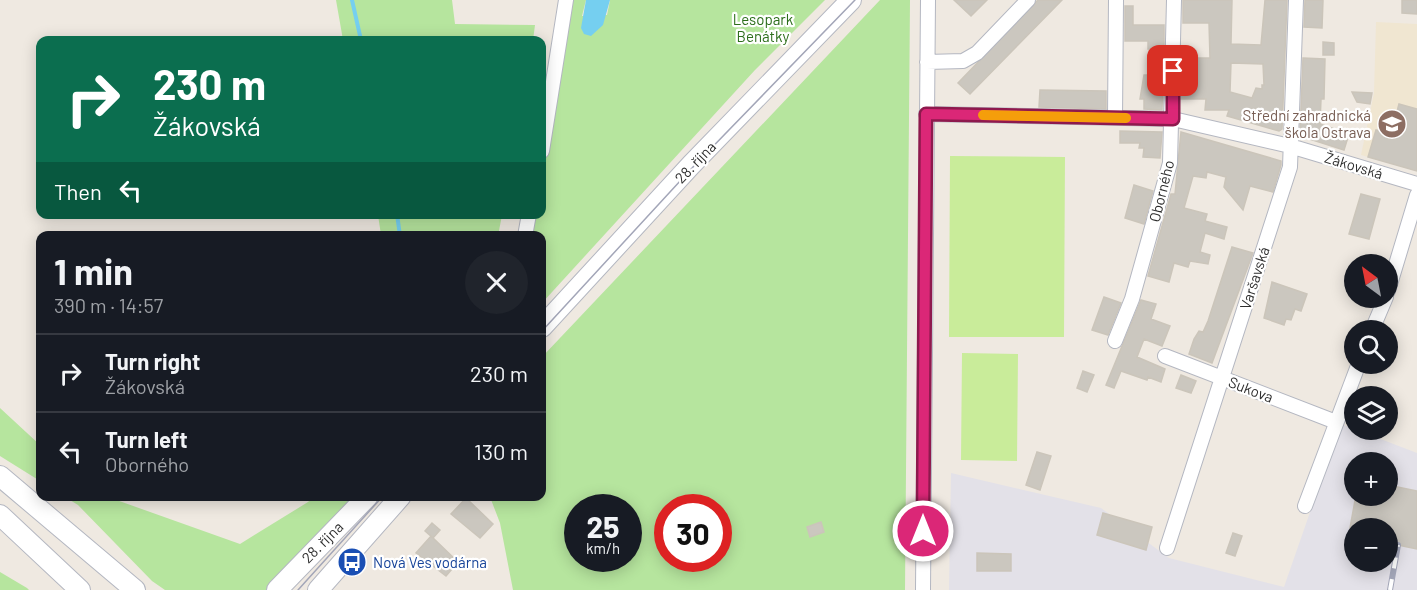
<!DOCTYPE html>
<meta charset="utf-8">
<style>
:root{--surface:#171b24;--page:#20242c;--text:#f1f3f6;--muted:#9ea1a6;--line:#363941}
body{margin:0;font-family:Barlow,sans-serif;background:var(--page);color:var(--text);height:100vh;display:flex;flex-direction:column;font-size:22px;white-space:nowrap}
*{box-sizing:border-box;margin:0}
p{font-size:20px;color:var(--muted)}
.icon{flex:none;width:33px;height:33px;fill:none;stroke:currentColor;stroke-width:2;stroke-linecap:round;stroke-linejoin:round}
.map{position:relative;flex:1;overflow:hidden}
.details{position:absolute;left:36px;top:231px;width:510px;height:270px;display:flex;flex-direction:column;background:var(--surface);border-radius:12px;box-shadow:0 3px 15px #0003}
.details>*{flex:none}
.hud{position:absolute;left:36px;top:36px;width:510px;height:183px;border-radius:12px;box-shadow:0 3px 15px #0003;background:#0b6e4f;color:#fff;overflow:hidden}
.needle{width:39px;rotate:328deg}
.controls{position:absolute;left:1344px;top:254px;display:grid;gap:12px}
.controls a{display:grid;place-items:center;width:54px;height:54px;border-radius:50%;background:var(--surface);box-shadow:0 3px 15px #0003;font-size:30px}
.speed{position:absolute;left:564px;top:494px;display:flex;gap:12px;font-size:30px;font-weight:700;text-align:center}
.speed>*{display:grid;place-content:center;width:78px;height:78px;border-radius:50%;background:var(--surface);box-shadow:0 3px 15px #0003;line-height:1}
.speed small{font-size:15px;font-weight:400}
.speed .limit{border:9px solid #d22;background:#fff;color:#111}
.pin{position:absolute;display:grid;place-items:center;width:51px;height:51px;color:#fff;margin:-26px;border-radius:12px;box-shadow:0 3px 9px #0006}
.me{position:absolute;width:66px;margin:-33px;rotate:0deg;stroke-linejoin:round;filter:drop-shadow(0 0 4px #0008)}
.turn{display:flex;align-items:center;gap:21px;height:126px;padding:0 18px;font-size:27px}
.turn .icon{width:78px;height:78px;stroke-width:2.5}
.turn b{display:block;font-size:42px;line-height:51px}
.then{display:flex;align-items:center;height:57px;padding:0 18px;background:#0003;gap:12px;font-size:22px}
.round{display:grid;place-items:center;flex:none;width:63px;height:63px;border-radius:32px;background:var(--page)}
.summary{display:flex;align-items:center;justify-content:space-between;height:102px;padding:0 18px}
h1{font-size:36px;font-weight:700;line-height:45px}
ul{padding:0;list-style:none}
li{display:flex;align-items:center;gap:18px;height:78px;padding:0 18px;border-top:2px solid var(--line)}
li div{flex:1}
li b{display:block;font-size:22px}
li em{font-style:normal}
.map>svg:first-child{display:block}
</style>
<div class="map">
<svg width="1417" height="590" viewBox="0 0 1417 590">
<rect width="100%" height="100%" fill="#efe9e1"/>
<path fill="#e3e1e8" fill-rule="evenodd" d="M1344,425L1417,453V590H949L951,473L1101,508L1169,558L1284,587L1339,429ZM1354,462H1388V495H1354ZM1354,528H1388V561H1354Z"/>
<path fill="#f0e6d1" d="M1376,22L1417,24V171L1361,155L1374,93Z"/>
<path fill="#b6e59e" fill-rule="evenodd" d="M336,0H452L455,24L535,25L533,40H343Z
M566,0H586L582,16L607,15L610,0H825L755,70L542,303V236H524L529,215L542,214V163Z
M880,0H910L905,590H513L500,523L490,497L542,496V357ZM578,507H628V558H578ZM668,507H718V558H668Z
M378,215V214L502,215L498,236L381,235Z
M0,408L40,445V481L0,456Z
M65,497H108L240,544L308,502L313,497H359L266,590H165L152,581L78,505Z
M0,572L27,588L29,590H0Z"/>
<path fill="#c9ec9a" d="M950,156L1065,157L1064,337H949Z
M962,353L1018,354L1017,461L961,460Z"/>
<path fill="#75cff0" d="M586,0H610L603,25L591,36L584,34L581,28Z"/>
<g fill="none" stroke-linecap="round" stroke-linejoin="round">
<path stroke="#75cff0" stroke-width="4" d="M352,0L361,40
M397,214L400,236"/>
</g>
<path fill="#cbc7bf" stroke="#cbc5ba" stroke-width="1.5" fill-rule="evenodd" d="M954,0H987L971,16Z
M1038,0H1062L970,94L958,83Z
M1183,0H1232L1231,44L1261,45L1265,0H1287L1282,129L1279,131L1227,116L1229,110H1205L1206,99H1181L1184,58H1210L1209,23H1183ZM1231,63L1263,64L1264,85H1262V89L1256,88L1252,98L1230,92Z
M1305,0H1323L1322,28L1304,27Z
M1402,0H1417V14L1402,13Z
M1125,6H1133V25H1164V49H1148V41H1125Z
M1323,42L1334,43V55H1323Z
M1303,58L1325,59L1324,99H1321L1320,124L1349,134L1344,150L1300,136Z
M1144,75H1163L1162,110L1144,109V99H1140Z
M1040,90L1106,91V109L1039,107Z
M1352,92L1372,93L1370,104L1357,102Z
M1399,104L1417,109V171L1368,157L1376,130L1391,134Z
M1120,131L1162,132L1160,158L1143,157L1144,148H1139L1140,143H1120Z
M1181,132L1281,161V165L1273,192L1250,186L1243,210L1224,187L1226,177L1207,172L1206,178L1193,176L1184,208L1207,214L1205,221L1227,227L1224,239L1205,233L1200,252L1210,255L1208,264L1190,261L1188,267L1174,263L1169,282L1148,276L1171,194H1175Z
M1134,185L1153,191L1144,224L1125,218Z
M1361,194L1380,199L1369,239L1349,234Z
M1232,247L1253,253L1212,363L1189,354L1194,339L1199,331L1203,332L1208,321Z
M1272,282L1307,294L1301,311L1295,309L1291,320L1286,319L1284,325L1264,318Z
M1104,297L1121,303L1108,335L1092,330Z
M1141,300L1156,304L1151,319L1170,326L1162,346L1144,339L1137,357L1165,369L1161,382L1148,377L1147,380L1121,371L1114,388L1106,385Z
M1083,371L1094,375L1087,392L1077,388Z
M1181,375L1196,381L1191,393L1176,388Z
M1037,452L1051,456L1040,490L1026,485Z
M1388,485L1417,491V549L1388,543V528H1350L1356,495H1388Z
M466,498L493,524L480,538L451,514Z
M1103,513L1152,527L1146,550L1097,535Z
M821,522L824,532L810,537L807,527Z
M432,523L440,530L433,538L425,531Z
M1233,533L1242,536L1235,556L1226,553Z
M431,536L458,562L446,576L416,553Z
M977,553L1011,554V571H977Z"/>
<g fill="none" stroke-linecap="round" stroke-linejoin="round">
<g stroke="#b4b7c1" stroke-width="16">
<path id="street" d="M927,62L963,61L977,53L1028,0
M926,114L1173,119L1290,146L1417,184
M1115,118L1116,0
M542,151L566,0
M525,236L529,214
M1388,291L1417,195
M1372,330L1386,297
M1115,341L1132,299L1170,163L1174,0
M1165,356L1336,422
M1305,506L1359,363
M1167,548L1290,167L1296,0
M923,590L928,0"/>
</g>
<g stroke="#b4b7c1" stroke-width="22">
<path id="secondary" d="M542,327L691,165L851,0
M0,476L135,590
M0,515L80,590
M277,590L368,496
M318,590L401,496"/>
</g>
<use href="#street" stroke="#fff" stroke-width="14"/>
<use href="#secondary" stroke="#fff" stroke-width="20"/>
<path stroke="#a3a6b8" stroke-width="1.5" d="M542,331L693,167L855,0
M298,590L383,496"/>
<g stroke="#a3a6b8" stroke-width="6">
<path id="rail" d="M1390,590L1398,545"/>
</g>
<use href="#rail" stroke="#fff" stroke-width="4" stroke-dasharray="11" stroke-linecap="butt"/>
</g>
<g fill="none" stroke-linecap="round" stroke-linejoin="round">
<g stroke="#8e194d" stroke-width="15">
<path id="route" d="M923,531L926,114L1173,119V71"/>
</g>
<use href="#route" stroke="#db2777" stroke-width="10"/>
<path stroke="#f59e0b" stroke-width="10" d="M983,115L1126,118"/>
</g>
<defs>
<g id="school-disc" transform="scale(1.5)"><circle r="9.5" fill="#8d6e63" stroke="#fff"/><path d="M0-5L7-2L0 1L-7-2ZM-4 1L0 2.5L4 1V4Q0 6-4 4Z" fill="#fff"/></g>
<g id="bus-disc" transform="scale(1.5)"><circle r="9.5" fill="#1a4fb4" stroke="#fff"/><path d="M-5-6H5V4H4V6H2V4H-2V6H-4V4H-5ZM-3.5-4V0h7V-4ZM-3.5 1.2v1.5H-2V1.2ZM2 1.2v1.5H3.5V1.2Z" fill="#fff"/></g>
</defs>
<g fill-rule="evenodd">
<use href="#school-disc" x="1392" y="124"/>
<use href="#bus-disc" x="352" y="562"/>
</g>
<g text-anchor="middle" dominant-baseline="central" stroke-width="4.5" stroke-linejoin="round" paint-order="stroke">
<g font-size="15" fill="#2c6e1b" stroke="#fff">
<text x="763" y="19">Lesopark<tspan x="763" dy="17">Benátky</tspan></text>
</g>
<g font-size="15" fill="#785e54" stroke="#fff" text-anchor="end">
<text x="1371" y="115">Střední zahradnická<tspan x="1371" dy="17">škola Ostrava</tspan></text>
</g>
<g font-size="15" fill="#2e2e2e" stroke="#fff">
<text transform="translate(695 162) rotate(-46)">28. října</text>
<text transform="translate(1354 165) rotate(17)">Žákovská</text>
<text transform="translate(1161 191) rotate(-76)">Oborného</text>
<text transform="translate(1254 278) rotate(-72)">Varšavská</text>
<text transform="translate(1251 389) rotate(21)">Sukova</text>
<text transform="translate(322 542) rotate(-45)">28. října</text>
</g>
<g font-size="15" fill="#164399" stroke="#fff" text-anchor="start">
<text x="373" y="562">Nová Ves vodárna</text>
</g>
</g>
</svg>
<div class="controls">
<a><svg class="needle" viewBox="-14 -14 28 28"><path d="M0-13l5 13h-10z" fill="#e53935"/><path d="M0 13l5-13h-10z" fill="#9ea1a6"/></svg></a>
<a><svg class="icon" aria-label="search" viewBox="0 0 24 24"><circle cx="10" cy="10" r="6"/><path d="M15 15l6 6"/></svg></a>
<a><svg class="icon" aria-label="layers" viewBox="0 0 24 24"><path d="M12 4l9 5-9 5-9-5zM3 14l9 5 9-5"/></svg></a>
<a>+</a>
<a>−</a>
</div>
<div class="speed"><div>25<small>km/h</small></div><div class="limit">30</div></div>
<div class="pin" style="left:1173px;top:71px;background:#d93025"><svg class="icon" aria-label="arrive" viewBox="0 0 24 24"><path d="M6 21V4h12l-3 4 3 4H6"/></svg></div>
<svg class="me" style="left:923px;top:531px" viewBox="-20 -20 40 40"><circle r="17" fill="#db2777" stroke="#fff" stroke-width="3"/><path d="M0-11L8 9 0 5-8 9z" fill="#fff"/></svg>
<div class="hud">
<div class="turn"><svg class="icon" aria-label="right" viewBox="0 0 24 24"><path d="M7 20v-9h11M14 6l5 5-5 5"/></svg><div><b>230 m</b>Žákovská</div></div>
<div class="then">Then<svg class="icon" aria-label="left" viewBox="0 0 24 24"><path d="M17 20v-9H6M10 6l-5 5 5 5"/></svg></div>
</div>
<section class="details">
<div class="summary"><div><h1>1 min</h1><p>390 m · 14:57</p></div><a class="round"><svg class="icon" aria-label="close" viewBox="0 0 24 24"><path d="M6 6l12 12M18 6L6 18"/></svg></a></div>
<ul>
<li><svg class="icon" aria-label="right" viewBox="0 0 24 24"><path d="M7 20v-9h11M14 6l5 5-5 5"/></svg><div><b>Turn right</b><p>Žákovská</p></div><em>230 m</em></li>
<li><svg class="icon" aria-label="left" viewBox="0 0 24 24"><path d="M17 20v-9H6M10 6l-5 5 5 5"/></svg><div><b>Turn left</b><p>Oborného</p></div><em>130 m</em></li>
</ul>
</section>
</div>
